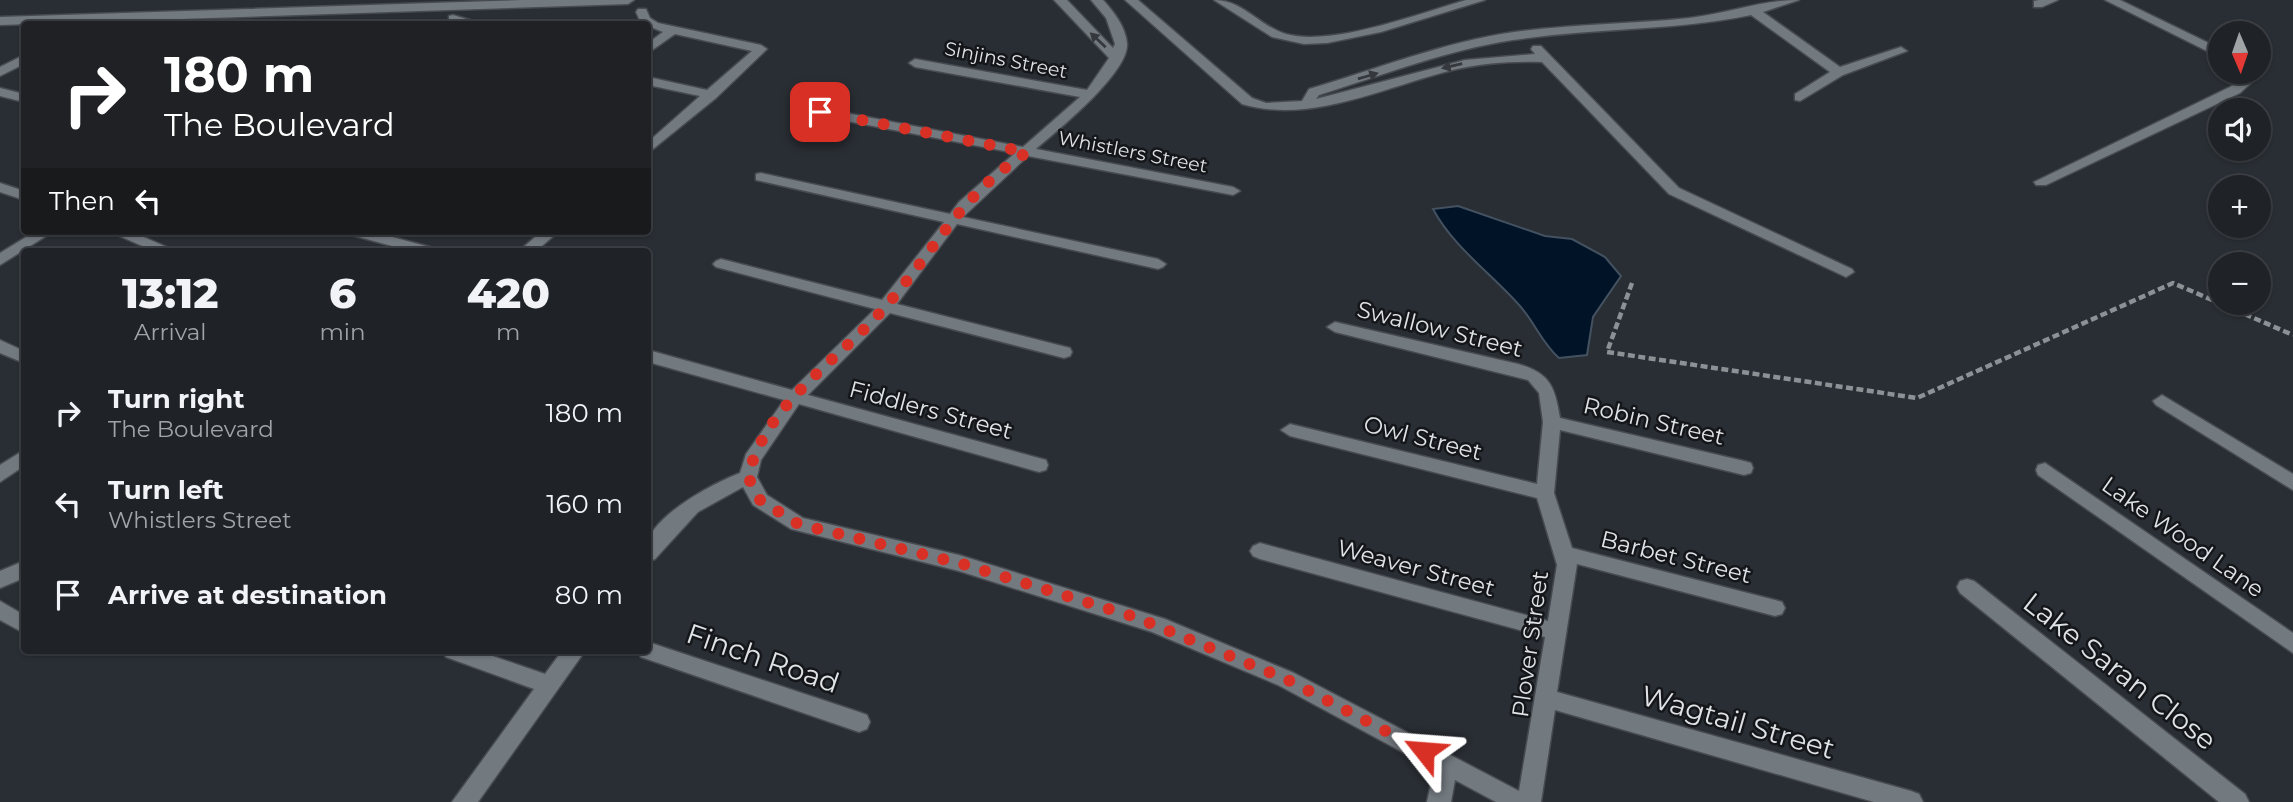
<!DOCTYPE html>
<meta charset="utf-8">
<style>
:root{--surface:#1f2227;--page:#272a2f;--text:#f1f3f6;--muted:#a1a4a7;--line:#3c3f44}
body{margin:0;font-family:Montserrat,sans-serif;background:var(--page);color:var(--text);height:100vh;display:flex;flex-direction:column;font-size:26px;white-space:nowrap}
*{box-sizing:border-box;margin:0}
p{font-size:23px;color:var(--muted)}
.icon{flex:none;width:38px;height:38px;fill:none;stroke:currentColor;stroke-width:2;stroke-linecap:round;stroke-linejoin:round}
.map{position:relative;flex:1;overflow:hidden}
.panel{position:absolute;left:21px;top:248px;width:630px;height:406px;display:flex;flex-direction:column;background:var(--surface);border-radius:7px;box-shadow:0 2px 5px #0004,0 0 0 2px var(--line)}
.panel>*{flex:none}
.top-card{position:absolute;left:21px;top:21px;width:630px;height:214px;border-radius:7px;box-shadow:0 2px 5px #0004,0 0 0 2px var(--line);background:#202124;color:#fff;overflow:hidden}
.needle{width:46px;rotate:178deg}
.buttons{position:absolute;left:2208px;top:21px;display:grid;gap:14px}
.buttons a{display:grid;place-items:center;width:63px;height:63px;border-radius:50%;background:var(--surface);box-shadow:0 2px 5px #0004,0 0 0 2px var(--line);font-size:35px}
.pin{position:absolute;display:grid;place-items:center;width:60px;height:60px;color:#fff;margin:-30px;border-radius:14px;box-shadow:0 4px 10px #0006}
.me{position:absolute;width:77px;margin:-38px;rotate:298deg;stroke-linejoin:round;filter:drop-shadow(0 0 5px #0008)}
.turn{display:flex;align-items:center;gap:24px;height:147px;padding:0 28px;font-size:32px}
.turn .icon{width:91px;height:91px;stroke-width:2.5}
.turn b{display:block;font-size:49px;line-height:60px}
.then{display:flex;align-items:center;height:66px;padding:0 28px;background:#0003;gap:14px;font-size:26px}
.eta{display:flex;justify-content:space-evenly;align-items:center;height:119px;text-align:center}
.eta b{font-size:42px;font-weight:800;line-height:49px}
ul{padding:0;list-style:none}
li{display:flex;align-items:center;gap:21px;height:91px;padding:0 28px}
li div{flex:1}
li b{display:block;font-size:26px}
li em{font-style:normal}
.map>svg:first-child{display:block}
</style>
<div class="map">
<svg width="2293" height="802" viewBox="0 0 2293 802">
<rect width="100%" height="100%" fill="#292e34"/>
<path fill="#001327" stroke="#435160" stroke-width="2" d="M1458,206L1545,236L1572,239L1605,257L1621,276L1593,317L1587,355L1559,358C1542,343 1535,323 1520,306C1491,273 1454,248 1433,209Z"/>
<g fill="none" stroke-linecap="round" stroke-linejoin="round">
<g stroke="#474b50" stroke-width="3">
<path id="minor" d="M522,0H634L628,4L0,25V17Z
M1054,0H1067L1113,48L1115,44L1106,18L1091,0H1103C1114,12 1125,26 1127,43C1130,72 1058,130 1036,149L1233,187L1240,191L1233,195L1028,156L963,217L1158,259L1166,264L1163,267L1158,269L957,224L897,304L1070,348L1072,352L1070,356L1064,358L890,313L808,395L1046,460L1048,465L1046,470L1039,472L799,404L761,460L757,477L767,495L803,518L959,555L1165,619L1294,673L1519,791L1545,637L1260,559L1253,556L1250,551L1253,546L1260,543L1548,621L1557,565L1537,498L1290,436L1281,430L1290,424L1537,484L1543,422L1539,393L1528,380L1335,332L1327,327L1335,322L1518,364C1550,373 1555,387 1560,418L1744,461L1751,463L1753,468L1751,473L1744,475L1560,430L1554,493L1572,548L1775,600L1782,602L1785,608L1782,614L1775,616L1577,564L1557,692L1911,791L1919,794L1923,802H1874L1555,710L1541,802H1496L1455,780L1451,802H1427L1434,769L1278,685L1152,632L959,571L791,529L753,505L743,487L698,512L655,559L648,562C648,555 646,545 648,540C659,512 714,483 740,473L746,454L784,400L648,362V350L792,390L875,309L716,267L713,264L716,261L721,259L882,300L944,222L756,180V174L761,173L950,214L959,202L1015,153L820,116L813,112L820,108L1023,147L1080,97L915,67L909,63L915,59L1087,90L1109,58Z
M1125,0H1138L1252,98L1266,103L1302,101L1309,89C1377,69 1444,42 1514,32C1572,24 1631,24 1689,18C1726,14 1762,0 1799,0L1763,12L1840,67L1901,47L1907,51L1843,75L1800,101L1795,100V94L1830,72L1751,15C1673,31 1592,28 1513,40C1447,50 1383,75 1319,95L1316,99L1465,60L1535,54L1531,49L1533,46H1541L1679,188L1852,269L1854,272L1846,277L1669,194L1542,62C1513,61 1485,63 1457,69C1388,85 1313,125 1242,104Z
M1214,0C1243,0 1259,26 1286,34C1332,47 1420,13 1466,0H1485L1381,32L1327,43L1304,44L1272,37Z
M2039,0H2058L2042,7H2034V1Z
M2105,0H2120L2221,49V58Z
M638,9H646L650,18L658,23L761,45L767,49L716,98L653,149L648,147V142L700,96L648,85V77L707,90L752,51L675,34L648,53V43L663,32L641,23L636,12Z
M453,15L473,21L475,24L449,22V16Z
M24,55V64L0,76V67Z
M2238,72H2250L2253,81L2240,93L2046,185H2036L2034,182L2230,87L2240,80Z
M0,88L24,94V102L0,96Z
M0,183L24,191V200L0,192Z
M36,231H54L0,265V253Z
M108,231H130L178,252H156Z
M345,231H370L437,249L440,252H414L348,234Z
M542,231H559L535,252H518Z
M0,340L24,351V363L0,353Z
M2162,395L2293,474V490L2156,405L2153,401Z
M24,450V466L0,482V465Z
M2045,463L2293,633V653L2038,475L2036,470L2038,465Z
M24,561V578L0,588V571Z
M1967,579L1974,581L2245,794L2249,802H2219L1960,593L1957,587L1960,581Z
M0,601L24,615V633L0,620Z
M648,642L859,712L867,715L870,722L867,729L859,732L641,657L637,651H648Z
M442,651H478L545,674L562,651H585L478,802H452L534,689L446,657Z"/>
</g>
<path stroke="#8c9195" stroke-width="4.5" stroke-dasharray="7 3.5" stroke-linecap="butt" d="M1632,283L1607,352L1917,398L2173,283L2293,335"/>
<use href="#minor" fill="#72797f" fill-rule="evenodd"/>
</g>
<defs><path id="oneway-solid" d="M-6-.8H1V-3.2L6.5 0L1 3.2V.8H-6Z" transform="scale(1.75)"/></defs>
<g fill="#35393d">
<use href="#oneway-solid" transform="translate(1098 40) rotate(-137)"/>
<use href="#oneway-solid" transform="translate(1452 66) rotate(167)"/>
<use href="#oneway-solid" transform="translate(1368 76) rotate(-16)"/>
</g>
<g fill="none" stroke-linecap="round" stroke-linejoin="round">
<path stroke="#d93025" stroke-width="12" stroke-dasharray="0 21.6" d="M820,112L1027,152C960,196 937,247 887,305C841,359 765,403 748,477L760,500L798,524L959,563L1135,617L1286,679L1424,751"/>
</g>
<g text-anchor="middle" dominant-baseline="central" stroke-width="5" stroke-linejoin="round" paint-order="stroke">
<g font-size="19" fill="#dfe3e6" stroke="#141619">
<text transform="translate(1006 60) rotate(11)">Sinjins Street</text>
<text transform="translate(1133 152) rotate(11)">Whistlers Street</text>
</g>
<g font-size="23" fill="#dfe3e6" stroke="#141619">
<text transform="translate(1440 329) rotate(14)">Swallow Street</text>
<text transform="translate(931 410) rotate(15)">Fiddlers Street</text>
<text transform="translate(1654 421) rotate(13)">Robin Street</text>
<text transform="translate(1423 438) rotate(14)">Owl Street</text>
<text transform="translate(2183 537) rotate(35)">Lake Wood Lane</text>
<text transform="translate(1676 557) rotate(14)">Barbet Street</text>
<text transform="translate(1416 568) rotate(15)">Weaver Street</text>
<text transform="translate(1530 644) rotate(-82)">Plover Street</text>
</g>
<g font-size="28" fill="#dfe3e6" stroke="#141619">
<text transform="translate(763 658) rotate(19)">Finch Road</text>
<text transform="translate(2120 671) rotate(38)">Lake Saran Close</text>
<text transform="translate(1738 722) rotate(16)">Wagtail Street</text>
</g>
</g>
</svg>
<div class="buttons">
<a><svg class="needle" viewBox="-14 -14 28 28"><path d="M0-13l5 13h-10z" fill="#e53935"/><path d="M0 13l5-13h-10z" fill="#a1a4a7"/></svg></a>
<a><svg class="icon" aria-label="sound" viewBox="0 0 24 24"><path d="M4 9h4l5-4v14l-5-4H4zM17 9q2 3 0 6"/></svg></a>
<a>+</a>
<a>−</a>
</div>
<div class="pin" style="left:820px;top:112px;background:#d93025"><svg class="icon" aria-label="arrive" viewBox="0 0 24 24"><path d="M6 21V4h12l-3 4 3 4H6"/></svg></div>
<svg class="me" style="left:1424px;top:751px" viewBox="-20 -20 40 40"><path d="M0-17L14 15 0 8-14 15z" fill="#d93025" stroke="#fff" stroke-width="4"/></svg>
<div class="top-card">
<div class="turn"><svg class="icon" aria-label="right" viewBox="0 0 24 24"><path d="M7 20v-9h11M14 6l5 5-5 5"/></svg><div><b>180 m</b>The Boulevard</div></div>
<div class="then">Then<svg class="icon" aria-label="left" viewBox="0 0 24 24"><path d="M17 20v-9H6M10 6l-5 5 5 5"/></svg></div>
</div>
<section class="panel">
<div class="eta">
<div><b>13:12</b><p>Arrival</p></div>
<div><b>6</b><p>min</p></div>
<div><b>420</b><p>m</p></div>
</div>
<ul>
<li><svg class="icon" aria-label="right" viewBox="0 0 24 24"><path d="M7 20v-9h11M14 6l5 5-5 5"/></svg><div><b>Turn right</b><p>The Boulevard</p></div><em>180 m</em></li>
<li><svg class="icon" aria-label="left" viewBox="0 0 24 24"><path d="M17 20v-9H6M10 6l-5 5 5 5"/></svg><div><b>Turn left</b><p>Whistlers Street</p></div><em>160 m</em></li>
<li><svg class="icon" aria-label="arrive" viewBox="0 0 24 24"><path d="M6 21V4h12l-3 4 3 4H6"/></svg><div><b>Arrive at destination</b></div><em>80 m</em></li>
</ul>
</section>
</div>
